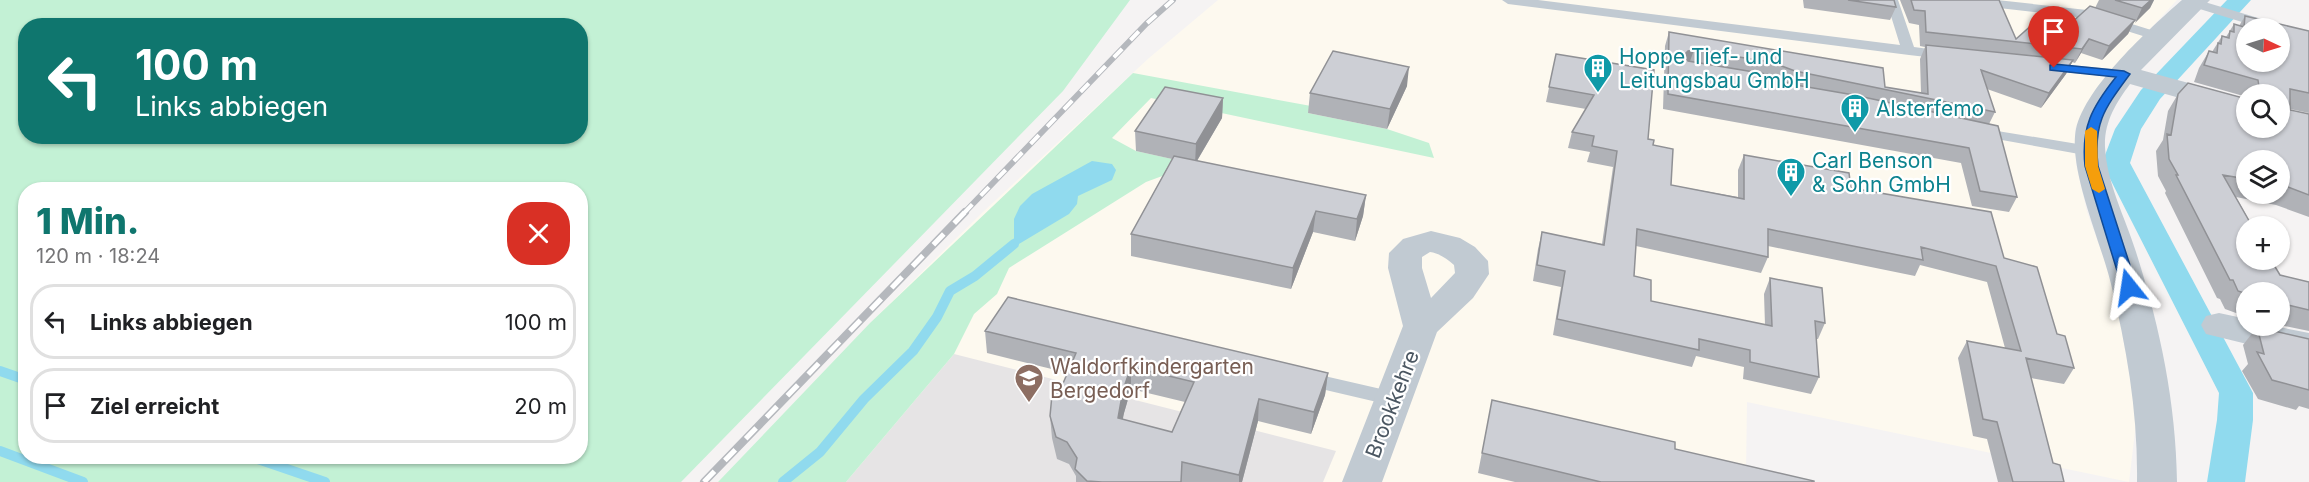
<!DOCTYPE html>
<html lang="de">
<meta charset="utf-8">
<style>
:root{--surface:#fff;--page:#f6f6f6;--text:#202124;--muted:#757577;--line:#e0e0e0;--accent:#0f766e}
body{margin:0;font-family:Inter,sans-serif;background:var(--page);color:var(--text);height:100vh;display:flex;flex-direction:column;font-size:22px;white-space:nowrap}
*{box-sizing:border-box;margin:0}
p{font-size:20px;color:var(--muted)}
.icon{flex:none;width:33px;height:33px;fill:none;stroke:currentColor;stroke-width:2;stroke-linecap:round;stroke-linejoin:round}
.map{position:relative;flex:1;overflow:hidden}
.panel{position:absolute;left:18px;top:182px;width:570px;height:282px;display:flex;flex-direction:column;background:var(--surface);border-radius:24px;box-shadow:0 2px 4px #0004}
.panel>*{flex:none}
.hud{position:absolute;left:18px;top:18px;width:570px;height:126px;border-radius:24px;box-shadow:0 2px 4px #0004;background:#0f766e;color:#fff;overflow:hidden}
.needle{width:39px;rotate:94deg}
.fabs{position:absolute;left:2236px;top:18px;display:grid;gap:12px}
.fabs a{display:grid;place-items:center;width:54px;height:54px;border-radius:50%;background:var(--surface);box-shadow:0 2px 4px #0004;font-size:30px}
.pin{position:absolute;display:grid;place-items:center;width:51px;height:51px;color:#fff;margin:-62px -26px;border-radius:50% 50% 50% 0;rotate:-45deg;box-shadow:0 0 6px #0007}
.pin .icon{rotate:45deg}
.me{position:absolute;width:66px;margin:-33px;rotate:345deg;stroke-linejoin:round;filter:drop-shadow(0 0 4px #0008)}
.turn{display:flex;align-items:center;gap:21px;height:126px;padding:0 18px;font-size:27px}
.turn .icon{width:78px;height:78px;stroke-width:2.5}
.turn b{display:block;font-size:42px;line-height:51px}
.round{display:grid;place-items:center;flex:none;width:63px;height:63px;border-radius:24px;background:var(--page)}
.overview{display:flex;align-items:center;justify-content:space-between;height:102px;padding:0 18px}
h1{font-size:36px;font-weight:800;line-height:45px;color:var(--accent)}
ul{padding:0;list-style:none}
li{display:flex;align-items:center;gap:18px;height:75px;margin:0 12px 9px;padding:0 6px;border:3px solid var(--line);border-radius:24px}
li div{flex:1}
li b{display:block;font-size:22px}
li em{font-style:normal}
.map>svg:first-child{display:block}
</style>
<div class="map">
<svg width="2309" height="482" viewBox="0 0 2309 482">
<rect width="100%" height="100%" fill="#f5f3f3"/>
<path fill="#fdf9ef" d="M1218,0H2177L2110,72L2088,102L2075,129L2076,164L2087,212L2113,283L2137,415L2129,482L1747,402L1746,473L1784,482H718L870,323L984,211L1149,58Z"/>
<path fill="#e6e4e5" d="M954,354L1336,451L1323,482H846Z"/>
<path fill="#c3f1d5" fill-rule="evenodd" d="M0,0H1130L1063,91L681,482H0ZM26,26H580V136H26ZM26,189H580V456H26Z
M1133,73L1311,106L1308,113L1387,129L1429,143L1434,158L1151,98L1112,138L1136,151L1195,164L1146,182L1009,268L997,294L974,314L954,354L846,482H718L870,323Z"/>
<path fill="#90daee" d="M1092,161L1112,164L1116,170L1112,180L1078,196L1077,204L1069,214L1007,251L1014,238V219L1020,206L1032,194Z"/>
<g fill="none" stroke-linecap="round" stroke-linejoin="round">
<path stroke="#90daee" stroke-width="10" d="M0,371L26,380
M0,451L83,482
M249,456L325,482
M783,482L820,452L864,399L913,351L937,317L950,291L975,276L1014,244"/>
<path fill="#90daee" fill-rule="evenodd" d="M2227,0H2251L2160,99L2141,129L2130,163L2253,393V420L2245,482H2207L2217,420L2219,393L2102,163L2115,129L2141,90Z"/>
<path fill="#c1cad2" fill-rule="evenodd" d="M1502,0H1538L1900,45L1886,0H1898L1914,47L1944,51L1951,55L1944,59L1909,55L1508,4Z
M1958,0H1997L2087,10L2164,34L2166,37L2159,41L2085,18L1964,4Z
M2190,0H2198L2265,20L2267,23L2260,27L2255,26L2190,6L2188,3Z
M2047,63L2124,70L2131,74L2124,78L2042,70L2040,67L2042,64Z
M1979,128L2090,146L2098,151L2090,156L1974,135L1972,132Z
M1307,372L1394,392L1401,394L1404,399L1401,404L1394,406L1300,384L1298,379L1300,374Z"/>
<path fill="#c1cad2" fill-rule="evenodd" d="M2182,0H2210L2141,70L2247,99V117L2130,84C2116,103 2104,122 2105,147C2107,184 2125,217 2136,252C2160,327 2176,403 2177,482H2137C2138,414 2127,349 2111,284C2101,242 2068,170 2076,129C2086,86 2149,29 2182,0Z
M1431,231L1460,238L1475,247L1488,261L1489,274L1473,298L1437,332L1382,482H1342L1403,326L1388,268L1389,253L1403,239ZM1430,252C1439,253 1447,259 1454,265L1455,273L1431,298L1422,268V257Z
M2219,313L2247,319V326H2274L2309,333V359L2206,334L2201,325L2206,316Z"/>
<g stroke="#b5b8bd" stroke-width="6">
<path id="rail-far1" d="M964,213L1146,24L1173,0"/>
</g>
<g stroke="#b5b8bd" stroke-width="8">
<path id="rail" d="M704,482L965,212"/>
</g>
<use href="#rail-far1" stroke="#fff" stroke-width="4" stroke-dasharray="12" stroke-linecap="butt"/>
<use href="#rail" stroke="#fff" stroke-width="5" stroke-dasharray="15" stroke-linecap="butt"/>
</g>
<path fill="#b0b2b7" fill-rule="evenodd" d="M1803,0H1894L1896,7L1890,20L1804,8Z
M1900,0H1999L2016,39L2070,24L2095,8L2099,0H2154L2150,8L2134,22L2128,34L2102,60L2081,53L2075,63L2072,62L2066,74L2041,108L1987,89L1995,112L1989,124L2017,197L2009,212L1972,206L1961,163L1663,109L1665,46L1669,32L1885,87L1921,93L1920,59L1925,47L1920,46L1919,25L1909,23Z
M2245,16L2309,31V113L2290,109V110L2309,114V217L2276,205L2236,197L2280,275L2309,282V331L2280,325V292H2247V317L2225,309L2220,299L2217,298L2165,193L2166,191L2158,176L2156,151L2163,140L2168,111L2178,94L2247,128L2280,94H2247V97L2194,82L2199,68L2209,51L2212,52L2222,36L2226,37L2234,24L2239,26ZM2247,160H2280V194H2247Z
M1556,54L1648,139L1653,145L1671,185L1738,197V170L1744,155L1851,188L2004,258L2057,334L2074,368L2064,384L2031,378L2053,463L2064,482H1998L1987,439L1973,436L1958,358L1967,341L2005,348L1987,282L1920,265L1915,276L1768,246V257L1761,273L1636,246L1634,276L1651,301L1765,325L1764,294L1770,278L1825,323L1818,339H1816L1819,377L1811,394L1743,379L1744,367L1696,356L1692,367L1553,335L1561,287L1533,281L1538,249L1542,232L1602,244L1613,167L1587,162L1590,152L1568,148L1572,132L1586,109L1546,102Z
M1407,86L1387,129L1308,113L1310,93Z
M1223,98L1222,118L1197,161L1366,195L1363,216L1355,241L1313,232L1291,289L1131,256V234L1172,159L1136,151L1135,131Z
M2257,327L2309,339V409L2299,406L2296,410L2258,399L2242,371L2248,364L2243,345Z
M985,331L1328,373L1325,395L1311,434L1258,421L1242,482H1076V476L1069,464L1057,459L1052,438L1050,416L1068,373L987,353ZM1131,389L1185,402L1172,432L1122,419L1124,413Z
M1492,400L1675,449L1814,482H1515L1478,473Z"/>
<path fill="#909195" d="M2151,0H2154L2150,8L2135,23L2142,8Z
M2135,20L2128,34L2102,60L2109,46Z
M2089,39L2081,53L2075,63L2082,49Z
M1694,50L1689,64L1684,55L1688,51Z
M2073,60L2066,74L2041,108L2049,93Z
M1409,67L1407,86L1387,129L1390,109Z
M1223,98L1222,118L1195,164L1196,144Z
M1366,195L1363,216L1355,241L1357,219Z
M1316,211L1313,232L1291,289L1293,268Z
M1131,367V389L1124,413L1119,440L1118,418L1123,390Z
M1328,373L1325,395L1311,434L1314,412Z
M1259,399L1258,421L1242,482H1239V475Z"/>
<path fill="#cdcfd5" stroke="#909195" stroke-width="1.5" fill-rule="evenodd" d="M1848,0H1894L1896,7Z
M1911,0H1999L2016,39L2043,15L2070,24L2090,6L2135,20L2109,46L2089,39L2082,49L1926,32L1925,11L1914,10Z
M2115,0H2151L2142,8Z
M2245,16L2309,31V93L2290,89V110L2309,114V195L2288,187L2280,186V160H2247V179L2223,175L2252,226H2247V260H2271L2280,275L2309,282V310L2288,305H2280V292H2247V294L2238,291L2233,280H2230L2176,175H2178L2169,159L2167,134L2171,135L2178,94L2188,83L2247,99V128H2280V94H2260L2258,80L2204,65L2209,51L2217,53L2218,43L2221,44L2222,36L2229,38L2230,31L2234,32V24L2244,27ZM2247,28H2280V62H2247Z
M1669,32L1883,68L1885,87L1928,94L1926,45L2073,60L2049,93L1981,70L1995,112L1795,71L1771,62L1694,50L1688,51L1684,55L1688,61L1766,74L1790,84L1854,95L1998,126L2017,197L1980,191L1969,148L1668,94Z
M1333,51L1409,67L1390,109L1310,93Z
M1556,54L1654,70L1648,139L1654,140L1653,145L1673,149L1671,185L1744,199V155L1849,173L1851,188L1991,212L2004,258L2037,267L2057,334L2065,336L2074,368L2026,358L2053,463L2060,465L2064,482H2013L1997,422L1983,419L1967,341L2021,351L1996,266L1921,247L1923,260L1768,229V257L1637,229L1634,276L1651,280V301L1772,326L1770,278L1822,288L1825,323L1815,321L1819,377L1750,362V350L1699,339V350L1557,319L1565,271L1537,265L1542,232L1604,245L1617,151L1592,146L1594,136L1572,132L1594,95L1549,87Z
M1165,87L1223,98L1196,144L1135,131Z
M1174,156L1366,195L1357,219L1316,211L1293,268L1131,234Z
M1008,297L1328,373L1314,412L1259,399L1239,475L1182,462L1181,482H1102L1087,481L1075,469L1077,458L1067,442L1056,437L1050,416L1052,395L1061,388L1076,353L985,331ZM1131,367L1194,382L1172,432L1118,418L1123,390Z
M2257,327L2309,339V390L2272,380L2257,352L2264,354Z
M1492,400L1675,442V449L1814,481V482H1601L1482,453Z"/>
<path fill="#1a73e8" stroke="#114b97" stroke-width="1.5" d="M2054,64L2124,71L2130,74C2105,108 2093,122 2098,166L2137,287L2134,291L2129,292L2122,287L2085,166C2081,127 2092,107 2116,77L2050,70V65Z"/>
<path fill="#f59e0b" d="M2091,127L2097,131L2098,166L2105,189L2099,193L2092,189L2085,166V131Z"/>
<defs>
<g id="building-pin" transform="scale(1.5)"><path d="M0 17L-7.5 6A9.5 9.5 0 1 1 7.5 6Z" fill="#0f9aa8" stroke="#fff"/><path d="M-4-6H4V6H1V3H-1V6H-4ZM-2.5-4.3h1.7v1.8h-1.7ZM.8-4.3h1.7v1.8H.8ZM-2.5-1h1.7V.8h-1.7ZM.8-1h1.7V.8H.8Z" fill="#fff"/></g>
<g id="school-pin" transform="scale(1.5)"><path d="M0 17L-7.5 6A9.5 9.5 0 1 1 7.5 6Z" fill="#8d6e63" stroke="#fff"/><path d="M0-5L7-2L0 1L-7-2ZM-4 1L0 2.5L4 1V4Q0 6-4 4Z" fill="#fff"/></g>
</defs>
<g fill-rule="evenodd">
<use href="#building-pin" x="1598" y="68"/>
<use href="#building-pin" x="1855" y="108"/>
<use href="#building-pin" x="1791" y="172"/>
<use href="#school-pin" x="1029" y="378"/>
</g>
<g text-anchor="middle" dominant-baseline="central" stroke-width="4.5" stroke-linejoin="round" paint-order="stroke">
<g font-size="21" fill="#0d838f" stroke="#fff" text-anchor="start">
<text x="1619" y="56">Hoppe Tief- und<tspan x="1619" dy="24">Leitungsbau GmbH</tspan></text>
<text x="1876" y="108">Alsterfemo</text>
<text x="1812" y="160">Carl Benson<tspan x="1812" dy="24">&amp; Sohn GmbH</tspan></text>
</g>
<g font-size="21" fill="#785e54" stroke="#fff" text-anchor="start">
<text x="1050" y="366">Waldorfkindergarten<tspan x="1050" dy="24">Bergedorf</tspan></text>
</g>
<g font-size="21" fill="#4a5661" stroke="#fff">
<text transform="translate(1392 404) rotate(-69)">Brookkehre</text>
</g>
</g>
</svg>
<div class="fabs">
<a><svg class="needle" viewBox="-14 -14 28 28"><path d="M0-13l5 13h-10z" fill="#e53935"/><path d="M0 13l5-13h-10z" fill="#757577"/></svg></a>
<a><svg class="icon" aria-label="search" viewBox="0 0 24 24"><circle cx="10" cy="10" r="6"/><path d="M15 15l6 6"/></svg></a>
<a><svg class="icon" aria-label="layers" viewBox="0 0 24 24"><path d="M12 4l9 5-9 5-9-5zM3 14l9 5 9-5"/></svg></a>
<a>+</a>
<a>−</a>
</div>
<div class="pin" style="left:2054px;top:68px;background:#d93025"><svg class="icon" aria-label="arrive" viewBox="0 0 24 24"><path d="M6 21V4h12l-3 4 3 4H6"/></svg></div>
<svg class="me" style="left:2129px;top:287px" viewBox="-20 -20 40 40"><path d="M0-17L14 15 0 8-14 15z" fill="#1a73e8" stroke="#fff" stroke-width="4"/></svg>
<div class="hud">
<div class="turn"><svg class="icon" aria-label="left" viewBox="0 0 24 24"><path d="M17 20v-9H6M10 6l-5 5 5 5"/></svg><div><b>100 m</b>Links abbiegen</div></div>
</div>
<section class="panel">
<div class="overview"><div><h1>1 Min.</h1><p>120 m · 18:24</p></div><a class="round" style="background:#d93025;color:#fff"><svg class="icon" aria-label="close" viewBox="0 0 24 24"><path d="M6 6l12 12M18 6L6 18"/></svg></a></div>
<ul>
<li><svg class="icon" aria-label="left" viewBox="0 0 24 24"><path d="M17 20v-9H6M10 6l-5 5 5 5"/></svg><div><b>Links abbiegen</b></div><em>100 m</em></li>
<li><svg class="icon" aria-label="arrive" viewBox="0 0 24 24"><path d="M6 21V4h12l-3 4 3 4H6"/></svg><div><b>Ziel erreicht</b></div><em>20 m</em></li>
</ul>
</section>
</div>
